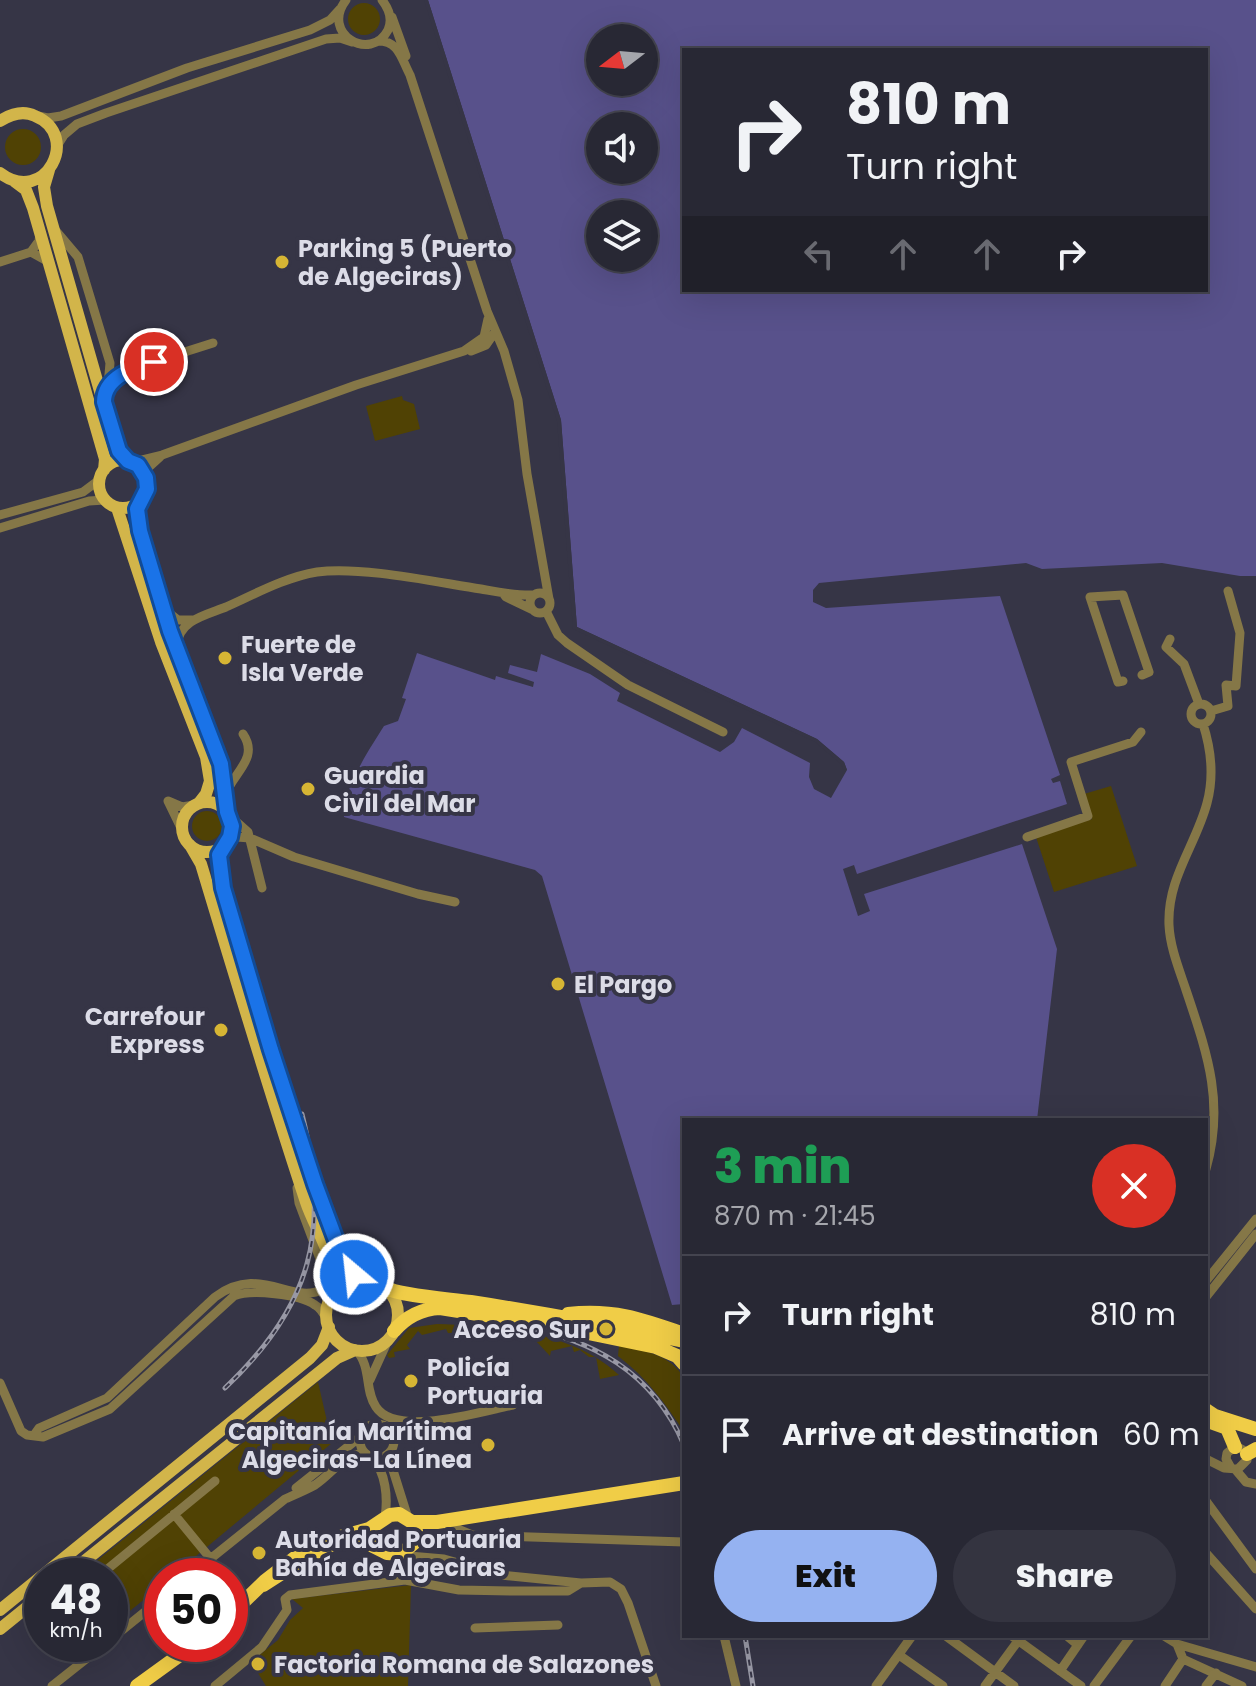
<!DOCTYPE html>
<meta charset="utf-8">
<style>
:root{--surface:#282834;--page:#343440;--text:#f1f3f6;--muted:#a5a6ac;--line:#44444f;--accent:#95b2f1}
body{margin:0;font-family:Poppins,sans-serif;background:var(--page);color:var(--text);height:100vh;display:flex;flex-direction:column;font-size:30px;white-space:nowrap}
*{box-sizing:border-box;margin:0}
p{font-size:26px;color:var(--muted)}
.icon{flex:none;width:44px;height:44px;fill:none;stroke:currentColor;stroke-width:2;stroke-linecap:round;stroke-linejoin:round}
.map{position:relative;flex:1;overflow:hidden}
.panel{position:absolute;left:682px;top:1118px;width:526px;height:520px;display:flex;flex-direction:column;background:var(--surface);border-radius:0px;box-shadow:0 8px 32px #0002,0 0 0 2px var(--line)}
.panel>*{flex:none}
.top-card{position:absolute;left:682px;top:48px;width:526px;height:244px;border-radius:0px;box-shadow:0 8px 32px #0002,0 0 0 2px var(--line);background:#282834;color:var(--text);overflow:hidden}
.needle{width:52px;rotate:254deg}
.tools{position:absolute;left:586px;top:24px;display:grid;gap:16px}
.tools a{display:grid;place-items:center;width:72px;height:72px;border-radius:50%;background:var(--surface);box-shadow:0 8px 32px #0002,0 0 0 2px var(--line);font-size:40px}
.speed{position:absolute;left:24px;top:1558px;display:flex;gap:16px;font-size:40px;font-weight:700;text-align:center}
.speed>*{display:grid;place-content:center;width:104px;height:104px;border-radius:50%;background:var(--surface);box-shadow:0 8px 32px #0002,0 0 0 2px var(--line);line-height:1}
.speed small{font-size:20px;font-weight:400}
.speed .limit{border:12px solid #d22;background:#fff;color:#111}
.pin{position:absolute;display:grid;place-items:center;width:68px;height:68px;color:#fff;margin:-34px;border:4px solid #fff;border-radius:50%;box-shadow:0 2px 8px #0007}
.me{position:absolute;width:88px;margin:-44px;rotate:332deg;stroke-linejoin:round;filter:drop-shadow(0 0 6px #0008)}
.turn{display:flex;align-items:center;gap:28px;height:168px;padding:0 32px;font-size:36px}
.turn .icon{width:104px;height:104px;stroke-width:2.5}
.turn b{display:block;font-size:56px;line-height:68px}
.lanes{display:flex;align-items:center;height:76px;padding:0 32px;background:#0003;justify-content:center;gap:40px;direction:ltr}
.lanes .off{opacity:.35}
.round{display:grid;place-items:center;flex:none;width:84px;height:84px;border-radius:42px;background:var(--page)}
.headline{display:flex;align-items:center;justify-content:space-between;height:136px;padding:0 32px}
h1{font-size:48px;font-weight:800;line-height:60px;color:#1e9e55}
.action{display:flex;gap:16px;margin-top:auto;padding:16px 32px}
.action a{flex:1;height:92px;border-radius:48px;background:var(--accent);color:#111;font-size:32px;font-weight:800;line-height:92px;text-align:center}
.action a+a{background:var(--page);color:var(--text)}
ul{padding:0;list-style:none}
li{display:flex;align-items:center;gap:24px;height:120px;padding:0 32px;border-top:2px solid var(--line)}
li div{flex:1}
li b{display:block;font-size:30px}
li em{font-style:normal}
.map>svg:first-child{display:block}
</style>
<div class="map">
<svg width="1256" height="1686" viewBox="0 0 1256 1686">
<rect width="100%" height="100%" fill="#363546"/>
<path fill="#504204" d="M348 19a16 16 0 1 1 32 0a16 16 0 1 1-32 0Z
M5 147a18 18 0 1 1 36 0a18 18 0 1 1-36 0Z
M402,396L403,400L414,404L420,429L375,441L366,406Z
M1111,786L1137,866L1054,892L1036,837L1092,819L1084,794Z
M192 826a15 15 0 1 1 30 0a15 15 0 1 1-30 0Z
M437,1324C498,1326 572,1331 619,1375L600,1379L596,1357H589L580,1350L574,1352L572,1346L551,1351L550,1356L536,1341L526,1338L491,1332L448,1333L446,1329L422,1335L418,1331L407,1345L410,1349L394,1352L395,1357L389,1358L387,1355L409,1328Z
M619,1345C642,1350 673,1355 684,1379V1432C665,1403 647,1378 618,1356Z
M318,1382L332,1443L172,1576H162V1585L110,1627V1576H78Z
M411,1585L408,1686H266L251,1662L278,1640L290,1620L303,1608L292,1599Z"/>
<path fill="#58518b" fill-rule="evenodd" d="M428,0H1256V576H1240L1162,563L1042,569L1026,563L819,583L813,590V602L826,608L1000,596L1060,775L1051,779L1053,783L1060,781L1067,804L857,874L854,865L843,869L858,916L870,911L864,894L1022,844L1057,949L1037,1120H684V1304L672,1305L542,876L535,870L344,817C341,792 370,748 384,726L398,721L406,699L402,698L417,653L495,680L496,676L533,687L534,682L508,673L510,665L537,672L541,654L590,674L620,693L617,701L720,752L734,742L742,728L810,763L809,777L814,789L831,798L847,770L844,762L817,739L577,627L561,420ZM600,38H644V82H600ZM684,50H1206V290H684ZM600,126H644V170H600ZM600,214H644V258H600Z"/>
<path fill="#363546" d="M424,0H428L561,420L577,627L817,739L844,762L847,770L843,769L841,764L815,742L573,629L557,421Z"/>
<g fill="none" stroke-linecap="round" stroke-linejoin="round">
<path stroke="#857747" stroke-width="9" d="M346,0C320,34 371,63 388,30C393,19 389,9 382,0
M392,17L406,56
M378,41C399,41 401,58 410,75L487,311L504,351L518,400L527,474L549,599
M38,116L48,118L61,116L187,68L310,30L330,20L340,9
M57,146L64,135L77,124L106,113L326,39L340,38L352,42
M56,231L78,257L110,363L108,386
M40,233L39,241L31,252L49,262
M0,262L31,252
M471,351L486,345L495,332
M107,387L131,369L213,343
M133,462L162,455L356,385L464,351L484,337L488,319
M146,478L149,467L160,457
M0,515L83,492L99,480
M0,528L89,501L105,500
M503,593L506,597L533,610
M530 603a10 10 0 1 1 20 0a10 10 0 1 1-20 0Z
M164,609L178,620H192
M546,611L558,635L567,643L628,685L723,732
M1170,639L1166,647L1184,664L1199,704
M177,645C179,620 206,615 226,607C255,594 286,577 317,572C361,566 435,582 481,589C498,592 517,596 534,595
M1123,681L1118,682L1090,597L1123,595L1149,672L1142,675
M1191 714a10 10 0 1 1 20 0a10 10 0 1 1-20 0Z
M1211,711L1228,706L1226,685L1236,686L1240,633L1228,591
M1203,724C1211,749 1214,777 1207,803C1196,845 1167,878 1169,925C1170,947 1179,969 1186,990C1207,1053 1225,1102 1206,1169
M225,796C232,773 260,759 243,734
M230,816L248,832L262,888
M183,832L168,801L182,807L194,805
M1027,837L1088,816L1071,762L1133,742L1141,732
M228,841L237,837L250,838L294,857L418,894L455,902
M1206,1281L1256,1219
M1206,1297L1256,1234
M356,1350C372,1367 364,1389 376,1407C396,1438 483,1411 513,1405
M370,1380L390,1336
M0,1383L21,1431L27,1435L43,1437L110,1409L234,1296C250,1289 300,1294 315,1305C321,1308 324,1314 327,1320
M360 1441a17 17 0 1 1 34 0a17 17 0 1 1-34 0Z
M34,1435L39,1428L107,1398L215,1297C260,1263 291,1306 324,1289L326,1275L299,1203L297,1188
M391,1451L392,1467L408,1518
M372,1458C386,1472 388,1498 385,1517
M1206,1459L1224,1468L1238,1469L1247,1460C1248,1453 1243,1448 1235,1447L1227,1453L1226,1459L1231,1468
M1235,1469L1246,1482L1256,1484
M296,1488L360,1437
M1206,1501L1256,1569
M174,1514L210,1558
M446,1524L472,1535L684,1542
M1206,1553L1256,1609
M398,1555L444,1559L501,1575L581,1583L610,1582L621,1589L628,1603L656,1686
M99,1576L215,1481
M189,1576L285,1499C294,1495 306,1490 315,1485C332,1474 343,1454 365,1453
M475,1628L558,1625
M724,1636L736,1686
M946,1636L1014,1686
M1012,1636L1081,1686
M1067,1636L1078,1645
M1164,1636L1177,1644L1256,1667
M110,1640L162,1598
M1177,1644L1183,1659L1242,1686
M899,1655L943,1686
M1060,1671L1084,1636
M52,1686L105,1644
M215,1686L262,1647L287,1610L285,1599L290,1595L405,1580L459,1590L511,1591H568L581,1583
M876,1686L912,1636
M985,1686L1018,1641
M1094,1686L1131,1636
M1165,1686L1183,1659
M1206,1686L1216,1673"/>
<path stroke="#d2b54a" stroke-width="12" d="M0,121C11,114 23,110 35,116C82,135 45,207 0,173
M49,170L44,187L47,206L116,447L128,461
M14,181L26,190L33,208L105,459L104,470
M99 484a24 24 0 1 1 48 0a24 24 0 1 1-48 0Z
M139,503L138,521L156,585L170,631L217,749L227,812
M117,508L161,642L206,757L210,781L206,794L199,803
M182 827a25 25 0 1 1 50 0a25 25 0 1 1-50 0Z
M190,845L201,864C235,977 269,1090 306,1202C314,1227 341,1268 334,1293
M222,847L218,862L223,888L271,1050L337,1243L348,1267L363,1279
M326 1315a36 36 0 1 1 72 0a36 36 0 1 1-72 0Z
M66,1576L337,1358L355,1350
M0,1610L310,1358L322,1345L329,1327
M0,1629L42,1595"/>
<path stroke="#f0cd47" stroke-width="14" d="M386,1288C401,1296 450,1299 471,1302C542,1313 613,1326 684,1341
M568,1314C613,1309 641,1319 684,1334
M394,1331C406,1317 420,1309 440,1308L559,1327L656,1347L677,1356L684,1364
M1206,1410L1215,1416L1256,1429
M1213,1423L1227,1428L1235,1447
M1247,1454L1256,1449
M412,1522H437L684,1483
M230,1615L265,1581L296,1557L326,1541L369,1529L390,1515L399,1514L412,1522L416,1531L414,1543L401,1554L387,1553L361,1540H342L308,1556L263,1585
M137,1686L195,1644"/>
<g stroke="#9898a5" stroke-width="5">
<path id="rail" d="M518,1326C592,1339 653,1372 684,1445
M225,1388C312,1306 331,1230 302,1114
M745,1636L753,1686"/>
</g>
<use href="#rail" stroke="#363546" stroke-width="2" stroke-dasharray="6" stroke-linecap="butt"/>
</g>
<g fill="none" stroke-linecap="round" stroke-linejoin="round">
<g stroke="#114b97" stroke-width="20">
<path id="route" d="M154,362C133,368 104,377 104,402L119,451L128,461L138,465L146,478L147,489L137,509L140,531L170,631L221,764L227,812L232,826L230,837L219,855L223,888L271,1050L315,1184L337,1243L354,1274"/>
</g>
<use href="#route" stroke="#1a73e8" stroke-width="14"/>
</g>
<g fill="#d6b534" stroke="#363546" stroke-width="3">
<circle cx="282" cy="262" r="8"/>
<circle cx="225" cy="658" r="8"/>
<circle cx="308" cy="789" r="8"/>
<circle cx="558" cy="984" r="8"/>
<circle cx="221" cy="1030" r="8"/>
<circle cx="606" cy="1329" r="8"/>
<circle cx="411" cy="1381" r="8"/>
<circle cx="488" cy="1445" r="8"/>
<circle cx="259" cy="1553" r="8"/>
<circle cx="258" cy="1664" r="8"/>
</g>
<g text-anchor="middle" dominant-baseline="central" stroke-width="8" stroke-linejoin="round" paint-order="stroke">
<g font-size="24" font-weight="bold" fill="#dcdce7" stroke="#363546" text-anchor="start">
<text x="298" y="248">Parking 5 (Puerto<tspan x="298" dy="28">de Algeciras)</tspan></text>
<text x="241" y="644">Fuerte de<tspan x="241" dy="28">Isla Verde</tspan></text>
<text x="324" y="775">Guardia<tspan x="324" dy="28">Civil del Mar</tspan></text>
<text x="574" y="984">El Pargo</text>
<text x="205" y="1016" text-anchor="end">Carrefour<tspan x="205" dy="28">Express</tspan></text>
<text x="590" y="1329" text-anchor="end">Acceso Sur</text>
<text x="427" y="1367">Policía<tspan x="427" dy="28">Portuaria</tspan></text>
<text x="472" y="1431" text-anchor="end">Capitanía Marítima<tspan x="472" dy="28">Algeciras-La Línea</tspan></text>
<text x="275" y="1539">Autoridad Portuaria<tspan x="275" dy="28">Bahía de Algeciras</tspan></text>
<text x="274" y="1664">Factoria Romana de Salazones</text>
</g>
</g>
</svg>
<div class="tools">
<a><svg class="needle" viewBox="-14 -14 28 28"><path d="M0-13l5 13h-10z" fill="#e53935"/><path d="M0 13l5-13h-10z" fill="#a5a6ac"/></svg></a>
<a><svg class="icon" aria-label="sound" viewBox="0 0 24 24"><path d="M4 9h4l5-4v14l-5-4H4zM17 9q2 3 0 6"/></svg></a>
<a><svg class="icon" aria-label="layers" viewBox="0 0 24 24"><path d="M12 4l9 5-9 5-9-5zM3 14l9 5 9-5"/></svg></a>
</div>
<div class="speed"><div>48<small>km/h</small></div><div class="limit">50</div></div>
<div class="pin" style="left:154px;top:362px;background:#d93025"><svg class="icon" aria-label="arrive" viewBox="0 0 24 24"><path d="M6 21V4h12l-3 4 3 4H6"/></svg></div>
<svg class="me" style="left:354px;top:1274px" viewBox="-20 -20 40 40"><circle r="17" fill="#1a73e8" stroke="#fff" stroke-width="3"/><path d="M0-11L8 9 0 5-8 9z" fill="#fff"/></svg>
<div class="top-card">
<div class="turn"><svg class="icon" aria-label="right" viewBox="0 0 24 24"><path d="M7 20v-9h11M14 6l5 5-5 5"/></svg><div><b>810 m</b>Turn right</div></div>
<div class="lanes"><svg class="icon off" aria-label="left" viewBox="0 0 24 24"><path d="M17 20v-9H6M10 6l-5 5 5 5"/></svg><svg class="icon off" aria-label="ahead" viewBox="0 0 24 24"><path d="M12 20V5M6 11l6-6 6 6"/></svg><svg class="icon off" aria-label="ahead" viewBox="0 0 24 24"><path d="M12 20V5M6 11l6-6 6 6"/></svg><svg class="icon" aria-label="right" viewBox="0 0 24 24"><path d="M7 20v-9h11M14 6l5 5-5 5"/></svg></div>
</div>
<section class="panel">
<div class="headline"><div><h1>3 min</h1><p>870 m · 21:45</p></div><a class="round" style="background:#d93025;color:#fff"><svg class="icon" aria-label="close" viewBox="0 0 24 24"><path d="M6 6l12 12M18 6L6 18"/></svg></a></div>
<ul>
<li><svg class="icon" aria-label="right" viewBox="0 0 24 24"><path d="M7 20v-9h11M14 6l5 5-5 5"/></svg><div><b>Turn right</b></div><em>810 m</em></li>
<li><svg class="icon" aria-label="arrive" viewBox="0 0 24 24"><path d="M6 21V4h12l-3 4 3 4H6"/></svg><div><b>Arrive at destination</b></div><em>60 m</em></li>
</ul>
<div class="action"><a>Exit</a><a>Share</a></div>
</section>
</div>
